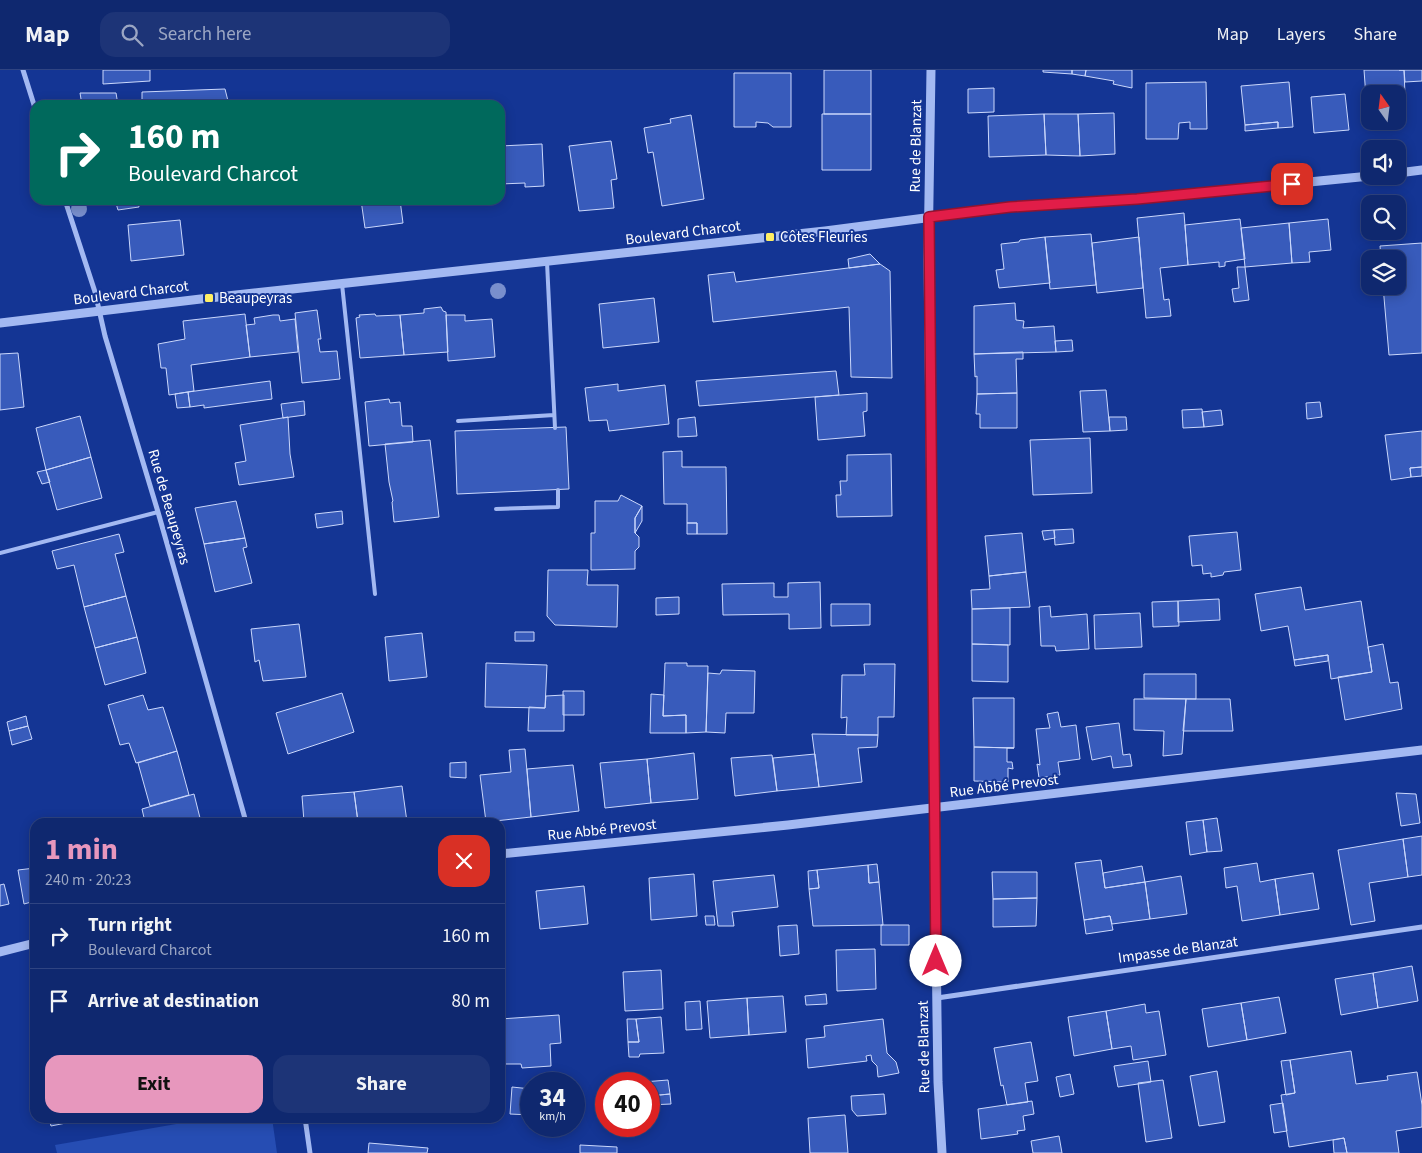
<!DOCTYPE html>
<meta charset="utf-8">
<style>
:root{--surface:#0f286f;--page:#1d3477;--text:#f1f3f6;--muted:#9ba6c3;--line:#2f4482;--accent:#e797bd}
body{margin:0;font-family:"Source Sans 3",sans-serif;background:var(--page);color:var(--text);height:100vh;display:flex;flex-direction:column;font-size:19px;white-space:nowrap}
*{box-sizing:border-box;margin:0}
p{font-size:16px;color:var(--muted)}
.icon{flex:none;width:28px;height:28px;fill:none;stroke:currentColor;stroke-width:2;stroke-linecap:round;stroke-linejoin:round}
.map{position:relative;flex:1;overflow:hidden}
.drawer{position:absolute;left:30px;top:748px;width:475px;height:305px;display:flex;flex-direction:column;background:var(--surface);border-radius:15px;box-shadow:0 2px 12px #0003,0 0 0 1px var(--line)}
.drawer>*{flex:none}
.top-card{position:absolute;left:30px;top:30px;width:475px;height:105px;border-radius:15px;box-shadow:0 2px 12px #0003,0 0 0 1px var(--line);background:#00695c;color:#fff;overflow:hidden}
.needle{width:32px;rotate:346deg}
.buttons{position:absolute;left:1361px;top:15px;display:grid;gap:10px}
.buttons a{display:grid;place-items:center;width:45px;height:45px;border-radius:10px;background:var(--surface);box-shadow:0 2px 12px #0003,0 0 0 1px var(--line);font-size:25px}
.speed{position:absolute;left:520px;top:1002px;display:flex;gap:10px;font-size:25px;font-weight:700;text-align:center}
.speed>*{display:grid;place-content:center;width:65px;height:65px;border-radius:50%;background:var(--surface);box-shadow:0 2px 12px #0003,0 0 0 1px var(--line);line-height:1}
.speed small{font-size:12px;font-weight:400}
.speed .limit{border:8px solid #d22;background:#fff;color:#111}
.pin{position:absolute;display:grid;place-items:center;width:42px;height:42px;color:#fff;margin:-21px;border-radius:10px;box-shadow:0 2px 8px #0006}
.me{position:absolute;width:55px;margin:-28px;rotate:0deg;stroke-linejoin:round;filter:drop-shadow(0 0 4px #0008)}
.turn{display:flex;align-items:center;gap:18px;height:105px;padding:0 15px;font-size:22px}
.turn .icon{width:65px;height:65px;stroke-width:2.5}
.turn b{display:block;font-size:35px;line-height:42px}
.round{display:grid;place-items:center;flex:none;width:52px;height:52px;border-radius:15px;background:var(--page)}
.summary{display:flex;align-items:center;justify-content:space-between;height:85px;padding:0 15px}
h1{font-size:30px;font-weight:700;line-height:38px;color:var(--accent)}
.primary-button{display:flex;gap:10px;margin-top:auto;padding:10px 15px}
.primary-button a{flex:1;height:58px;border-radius:15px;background:var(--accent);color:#111;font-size:20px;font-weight:700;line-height:58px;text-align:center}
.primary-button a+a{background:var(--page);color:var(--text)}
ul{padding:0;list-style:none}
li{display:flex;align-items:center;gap:15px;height:65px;padding:0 15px;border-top:1px solid var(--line)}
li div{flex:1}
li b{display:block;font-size:19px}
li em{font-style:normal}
header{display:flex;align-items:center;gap:30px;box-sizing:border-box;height:70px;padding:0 25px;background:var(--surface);border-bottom:1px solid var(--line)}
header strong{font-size:24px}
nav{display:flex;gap:28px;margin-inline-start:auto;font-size:18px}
.search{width:350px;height:45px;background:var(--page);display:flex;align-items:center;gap:12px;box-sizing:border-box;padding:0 18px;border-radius:15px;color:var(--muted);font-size:19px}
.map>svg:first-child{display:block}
</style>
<header>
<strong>Map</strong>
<div class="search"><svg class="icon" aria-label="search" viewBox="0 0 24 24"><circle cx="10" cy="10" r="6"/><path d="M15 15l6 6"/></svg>Search here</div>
<nav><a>Map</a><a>Layers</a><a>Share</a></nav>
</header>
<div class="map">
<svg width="1422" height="1083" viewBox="0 0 1422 1083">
<rect width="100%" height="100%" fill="#143594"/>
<path fill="#264db3" d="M211,1048H272L277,1083H57L55,1075Z"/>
<path fill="#385bbb" stroke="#cbd8fc" d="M103,0H150V11L103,14Z
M824,0H871V44H824Z
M1043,0H1072V4L1043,2Z
M1072,0H1086L1085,6L1072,4Z
M1086,0H1132V18L1113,14L1114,11L1085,6Z
M1364,0H1404L1405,25L1370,24V27H1366Z
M1399,0H1422V11L1405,12L1404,0Z
M734,3H791V57H773L768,53L756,52V57H734Z
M1206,12L1207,59H1190V52L1179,53L1178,69H1146V13Z
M1289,12L1293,57L1278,58V52L1245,55L1241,16Z
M994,18V42L968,43V19Z
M225,19L229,35H142V22Z
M80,23H116L118,35H82Z
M1345,24L1349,60L1314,63L1311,27Z
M1114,43L1115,84L1080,86L1078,44Z
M822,44H871V100H822Z
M1044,44H1078L1080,86L1046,85Z
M1044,44L1046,85L989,87L988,46Z
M691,45L704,129L662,136L653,82L648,83L644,58L671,53L670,49Z
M1278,52V58L1245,61V55Z
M611,71L617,109L611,110L614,138L579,141L569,76Z
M542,74L544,116L525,117V113L500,114V76Z
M115,130H138L139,137L118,140Z
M361,130H400L403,153L365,158Z
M1184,143L1188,195L1160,198L1164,230L1169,229L1171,246L1146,248L1137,148Z
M1240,149L1245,189L1225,192V196L1219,197V192L1188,195L1185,155Z
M1328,149L1331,180L1309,182L1310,192L1292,193L1289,153Z
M180,150L184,185L131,191L128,155Z
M1289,153L1292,193L1245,197L1241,158Z
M1091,164L1096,215L1050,219L1045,167Z
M1045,167L1050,213L999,218L996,200L1004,199L1001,174L1019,172L1020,170Z
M1139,167L1143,218L1097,223L1092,173Z
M1422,173V283L1389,285L1383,216H1398V189H1381L1380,176Z
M870,184L880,194L849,198L848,189Z
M880,194L890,201L892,308L851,307L849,237L713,252L708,205L734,202L736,212Z
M1237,197H1245L1249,230L1234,232L1232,219L1239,218Z
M654,228L659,272L603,278L599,234Z
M1015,233L1016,250L1024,251L1023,258L1054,256L1056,282L974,284V236Z
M441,237L443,241L446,242L448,282L404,285L400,245L424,243V239Z
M317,240L321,269H318L320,282L337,281L340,309L302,313L295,243Z
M245,244L250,287L191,295L194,321L169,325L166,298H161L158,274L185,269L183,251Z
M375,244L376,246L400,245L404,285L360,288L356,248L360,247L359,245Z
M273,245H279L280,251L295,249L298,282L250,287L246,255L255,254L254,248Z
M446,245H465V251L492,249L495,287L448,291Z
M1072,270L1073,281L1056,282L1055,271Z
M1023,282V289H1016L1017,323L977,324V306L975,307L974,284Z
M18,283L24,337L0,340V284Z
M836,301L839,325L699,336L696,311Z
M270,311L272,329L204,338V335L190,337L188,322Z
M618,314V321L665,315L669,354L609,361L607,350L589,351L585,318Z
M1106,320L1110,361L1083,362L1080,321Z
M188,322L190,337L177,338L175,324Z
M867,323V341L863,342L865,366L818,370L815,327Z
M1017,323V358H980V344H976L977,324Z
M389,329L390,333L400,332L402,356H412L413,372L369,376L365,332Z
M304,331L305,345L283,348L281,334Z
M1320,332L1322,347L1307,349L1306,333Z
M1202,339L1204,357L1183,358L1182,340Z
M1221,340L1223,355L1204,357L1202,342Z
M80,346L91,387L46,400L36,358Z
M288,347L290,384L294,407L239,415L235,393L246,391L240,355Z
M695,347L697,366L678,367V349Z
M1109,347H1126L1127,360L1110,361Z
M566,357L569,419L457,424L455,361Z
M1422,361V397L1410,398L1411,407L1391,410L1385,365Z
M1090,368L1092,423L1033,425L1030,370Z
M430,370L439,447L394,452L392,432L393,431L389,412L385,374Z
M682,381V397H726L727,464H697V453H687V434H664L663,382Z
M891,384L892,446L837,447L836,425H841L840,411H847V385Z
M91,387L102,428L57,440L46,400Z
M1422,397V406L1411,407L1410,398Z
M46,400L50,412L42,414L37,402Z
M621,425L642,436L635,448V463L639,467V477L635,481V499L591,500V463H595V431H618Z
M236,431L245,468L204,474L195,438Z
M642,436V451L635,463V448Z
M342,441L343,454L317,458L315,444Z
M687,453H697V464H687Z
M1073,459L1074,473L1055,475L1054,460Z
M1054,460L1055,468L1044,470L1042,461Z
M1237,462L1241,500L1224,502L1223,505L1211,507V503L1203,504L1202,495L1192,496L1189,466Z
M1022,463L1026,502L989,506L985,466Z
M119,464L124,482L115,484L126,526L84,537L74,495L57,499L52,481Z
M245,468L247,477L243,478L252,513L215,522L204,474Z
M548,500H588L587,515H618L617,557L555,555L547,546Z
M1026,502L1030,537L972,539L971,520L990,519L989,506Z
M820,512L821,558L789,559V544L723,545L722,514L774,513V527H788V513Z
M1301,517L1305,540L1361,531L1372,602L1331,609L1328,585L1294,590L1288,556L1261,561L1255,524Z
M126,526L137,567L95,578L84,537Z
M679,527V544L656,545V528Z
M1219,529L1220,550L1178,552V531Z
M1178,531L1179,556L1153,557L1152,532Z
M831,534H870V555L831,556Z
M1050,536L1051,547L1087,544L1089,579L1056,581L1055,576H1041L1039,537Z
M1010,538V575L972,574V539Z
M1140,543L1142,577L1095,579L1094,545Z
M299,554L306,607L263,611L259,590L255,592L251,559Z
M515,562H534V571H515Z
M422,563L427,607L389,611L385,567Z
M137,567L146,603L105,615L95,578Z
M972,574L1008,575V612L972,611Z
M1383,574L1390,613L1398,612L1402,639L1345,650L1338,607L1372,602L1368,577Z
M1328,585V591L1295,596L1294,590Z
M486,593L547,595L545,638L485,637Z
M665,593H687V596H708L706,662L686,663V645L663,646Z
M864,594H895L894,647H878V665H846L847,647L841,648L842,605H865Z
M722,600L755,601L754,643H726L725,663L706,662L708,603L720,604Z
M1144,604H1196V629L1144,628Z
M563,621H584V645H563Z
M342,623L354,662L288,684L276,643Z
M651,624L664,625L663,646L686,645V663H650Z
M143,625L148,640L163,637L177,681L136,693L129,673L120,675L108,635Z
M564,625V661H528L529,637L545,638L546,626Z
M973,628H1014V678L974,677Z
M1134,629H1186L1182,684L1163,686L1164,661L1134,660Z
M1186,629H1230L1233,661H1183Z
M1058,642L1061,657L1076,655L1080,689L1058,692L1060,705L1039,708L1037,694L1040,695L1036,659L1050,658L1047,644Z
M26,646L28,656L9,661L7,652Z
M1119,653L1123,685L1130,684L1132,696L1113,698L1111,686L1092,690L1086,657Z
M28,656L32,669L12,675L9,661Z
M812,664L878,665L877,677L858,678L862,712L819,717Z
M974,677L1014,678H1007V692H1012L1013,699L1008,698V712L974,711Z
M525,679L531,747L486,752L480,705L511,702L509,680Z
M177,681L189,725L150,736L138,693Z
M694,683L698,729L651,733L647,689Z
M815,684L819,717L777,721L773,688Z
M772,685L777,721L735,726L731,688Z
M647,689L651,733L605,738L600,693Z
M466,692V708L450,707V693Z
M573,695L579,741L531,747L527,699Z
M402,716L407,752H358L354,722Z
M354,722L358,752H304L302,726Z
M1396,723L1416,724L1420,753L1401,756Z
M194,724L201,752H145L142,739Z
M1217,748L1222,781L1207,782L1203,750Z
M1203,750L1207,782L1190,785L1186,752Z
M1422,766V805L1408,807L1403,769Z
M1403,769L1408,807L1369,813L1375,851L1351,855L1338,780Z
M1101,790L1105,818L1145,812L1150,849L1112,854L1110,846L1084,850L1075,793Z
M1257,793L1260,812L1275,809L1280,845L1242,851L1237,816L1226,818L1224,798Z
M877,794L879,812L869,813L868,795Z
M868,795L869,813L879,812L883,855L813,856L809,819L819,818L817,800Z
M1142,796L1145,812L1105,818L1103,803Z
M35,798V831L24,834L18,800Z
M817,800L819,818L809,819L808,801Z
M992,802H1037V828L993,829Z
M1313,803L1319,839L1280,845L1275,809Z
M694,804L697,846L651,850L649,808Z
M774,805L778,837L732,842L734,856H718L713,811Z
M1181,806L1187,844L1150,849L1145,812Z
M4,814L9,834L0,836V815Z
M584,816L588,854L540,859L536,821Z
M1037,828L1036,856L993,857V829Z
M500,839L504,868H500Z
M705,846H714L715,855H706Z
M1110,846L1113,860L1086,864L1084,850Z
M797,855L799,884L780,886L778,856Z
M881,855H909V875H881Z
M875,879L876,919L837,921L836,880Z
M1412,896L1418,931L1378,938L1373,903Z
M661,900L663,939L625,941L623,902Z
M1373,903L1378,938L1341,945L1335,909Z
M826,924L827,934L806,935L805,926Z
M783,926L786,962L749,965L747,928Z
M1279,927L1286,963L1247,970L1241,933Z
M747,928L749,965L710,968L707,931Z
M700,931L702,959L686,960L685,932Z
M1241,933L1247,970L1208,977L1202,939Z
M1145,934L1146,943L1159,941L1166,985L1133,990L1131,976L1112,979L1106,941Z
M1106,941L1112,979L1074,986L1068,947Z
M559,945L561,973L550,974L551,996L522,998L521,994H501L500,949Z
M661,947L664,983L640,984L639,987H629L628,972H639L636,949Z
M627,949H636L639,972H628Z
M883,949L887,983L896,992L899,1003L878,1007L877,996L872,991L871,985L866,986L867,991L808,998L806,969L825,967L824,956Z
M1031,972L1038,1011L1025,1013L1028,1032L1007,1035L1003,1015L1001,1016L994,978Z
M1351,981L1356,1014L1388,1010L1387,1006L1417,1002L1422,1035V1057L1396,1061L1399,1083H1347L1344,1068L1289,1077L1281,1025L1295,1023L1290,990Z
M1290,990L1295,1023L1286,1025L1281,991Z
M1148,991L1151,1012L1118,1017L1114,996Z
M1217,1001L1225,1052L1199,1056L1190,1006Z
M1070,1004L1074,1024L1060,1027L1056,1007Z
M668,1010L670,1024L649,1026V1014H643V1012Z
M1163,1010L1172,1068L1146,1072L1138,1013Z
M512,1017L531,1019V1045L510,1044Z
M670,1024L671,1034L649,1035V1026Z
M884,1024L886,1044L857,1046L852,1040L851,1026Z
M1032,1031L1034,1044L1023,1046L1025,1060L1017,1061L1018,1064L981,1069L978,1039Z
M1283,1033L1287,1061L1274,1063L1270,1035Z
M845,1045L848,1083H810L808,1048Z
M49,1048H70L71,1052L51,1056Z
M1059,1066L1062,1083H1033L1031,1071Z
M1344,1068L1347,1083H1334L1333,1070Z
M369,1073L428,1078L427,1083H368Z
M580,1075L617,1077V1083H580Z"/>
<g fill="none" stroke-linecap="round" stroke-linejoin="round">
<path stroke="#a3b9f2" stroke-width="4" d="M547,192L555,358
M342,214L375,524
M458,351L554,345
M496,439L558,437V420
M0,483L158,442"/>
<path stroke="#a3b9f2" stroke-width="5" d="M23,0L35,38
M65,130L95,222L105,266L158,442L246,752
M937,928L1422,857
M305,1048L310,1083"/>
<path stroke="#a3b9f2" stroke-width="9" d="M931,0L928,190L937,946L938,1012L942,1083
M1398,103L1422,100
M0,253L209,228L825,161L1010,137L1137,129L1370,106
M500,784L788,755L1422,680
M0,882L35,873"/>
</g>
<g fill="#798fcd">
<circle cx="79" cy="139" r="8"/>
<circle cx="498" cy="221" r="8"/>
</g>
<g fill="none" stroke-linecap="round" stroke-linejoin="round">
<g stroke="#92132f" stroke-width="12">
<path id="route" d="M936,891L929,147L1010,137L1137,129L1292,114"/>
</g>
<use href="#route" stroke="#e11d48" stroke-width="9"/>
</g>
<g fill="#ffee64" stroke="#143594" stroke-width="2">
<rect x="765" y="162" width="10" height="10" rx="2.5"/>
<rect x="204" y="223" width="10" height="10" rx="2.5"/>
</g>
<g text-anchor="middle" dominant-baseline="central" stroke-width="4" stroke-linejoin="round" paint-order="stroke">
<g font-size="15" fill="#fff" stroke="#143594">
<text transform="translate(916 76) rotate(-89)">Rue de Blanzat</text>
<text transform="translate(683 163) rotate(-7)">Boulevard Charcot</text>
<text transform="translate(131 223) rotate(-7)">Boulevard Charcot</text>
<text transform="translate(169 437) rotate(74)">Rue de Beaupeyras</text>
<text transform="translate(1004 716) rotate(-7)">Rue Abbé Prevost</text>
<text transform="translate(602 760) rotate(-6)">Rue Abbé Prevost</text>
<text transform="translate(1178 880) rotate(-8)">Impasse de Blanzat</text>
<text transform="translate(924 977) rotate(-91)">Rue de Blanzat</text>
</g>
<g font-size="15" fill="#fff" stroke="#143594" text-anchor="start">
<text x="780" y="167">Côtes Fleuries</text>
<text x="219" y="228">Beaupeyras</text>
</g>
</g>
</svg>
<div class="buttons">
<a><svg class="needle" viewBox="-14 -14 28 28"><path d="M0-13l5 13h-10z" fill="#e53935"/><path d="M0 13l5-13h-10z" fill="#9ba6c3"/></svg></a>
<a><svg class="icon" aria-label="sound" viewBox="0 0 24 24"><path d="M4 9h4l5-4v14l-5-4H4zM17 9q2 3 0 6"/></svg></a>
<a><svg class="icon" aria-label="search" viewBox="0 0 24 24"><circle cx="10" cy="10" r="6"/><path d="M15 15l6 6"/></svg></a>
<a><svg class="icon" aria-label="layers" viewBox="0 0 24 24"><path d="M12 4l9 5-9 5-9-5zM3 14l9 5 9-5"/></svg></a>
</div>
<div class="speed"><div>34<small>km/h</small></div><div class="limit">40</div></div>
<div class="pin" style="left:1292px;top:114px;background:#d93025"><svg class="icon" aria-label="arrive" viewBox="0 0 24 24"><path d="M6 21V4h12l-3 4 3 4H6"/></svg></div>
<svg class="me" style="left:936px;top:891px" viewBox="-20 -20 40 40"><circle r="19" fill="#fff"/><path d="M0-13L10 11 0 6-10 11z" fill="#e11d48"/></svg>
<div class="top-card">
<div class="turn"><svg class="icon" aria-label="right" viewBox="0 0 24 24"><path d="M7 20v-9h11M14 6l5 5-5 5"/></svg><div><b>160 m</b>Boulevard Charcot</div></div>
</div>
<section class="drawer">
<div class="summary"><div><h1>1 min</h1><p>240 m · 20:23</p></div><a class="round" style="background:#d93025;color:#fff"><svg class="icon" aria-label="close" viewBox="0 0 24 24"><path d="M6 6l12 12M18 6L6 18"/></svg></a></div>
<ul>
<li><svg class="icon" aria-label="right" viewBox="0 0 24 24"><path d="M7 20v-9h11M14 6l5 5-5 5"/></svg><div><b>Turn right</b><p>Boulevard Charcot</p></div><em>160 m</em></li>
<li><svg class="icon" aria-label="arrive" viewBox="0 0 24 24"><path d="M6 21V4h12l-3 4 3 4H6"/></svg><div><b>Arrive at destination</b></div><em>80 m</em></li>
</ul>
<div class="primary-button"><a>Exit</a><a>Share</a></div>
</section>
</div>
